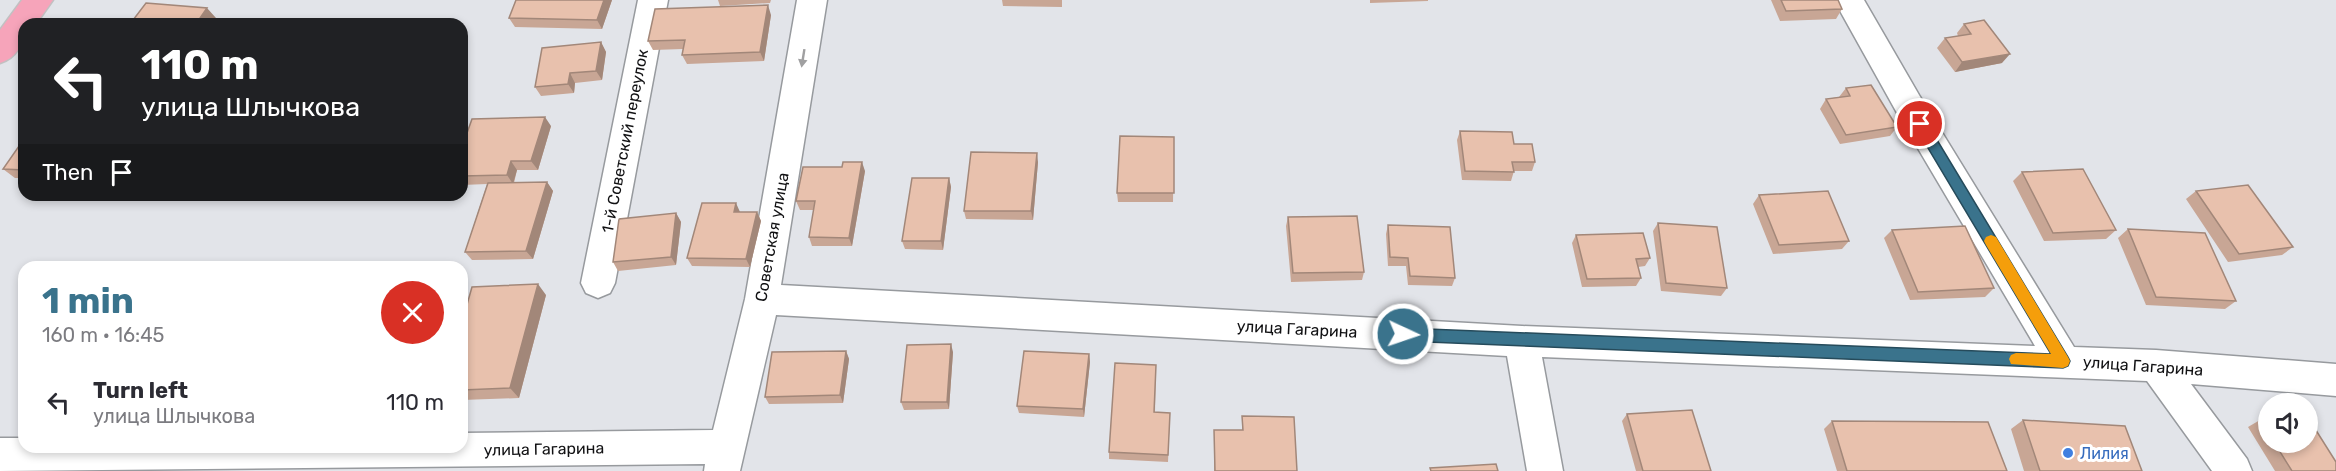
<!DOCTYPE html>
<meta charset="utf-8">
<style>
:root{--surface:#fff;--page:#f2f2f3;--text:#2b2b33;--muted:#7c7c81;--accent:#3a738c}
body{margin:0;font-family:Rubik,sans-serif;background:var(--page);color:var(--text);height:100vh;display:flex;flex-direction:column;font-size:22px;white-space:nowrap}
*{box-sizing:border-box;margin:0}
p{font-size:20px;color:var(--muted)}
.icon{flex:none;width:33px;height:33px;fill:none;stroke:currentColor;stroke-width:2;stroke-linecap:round;stroke-linejoin:round}
.map{position:relative;flex:1;overflow:hidden}
.details{position:absolute;left:18px;top:261px;width:450px;height:192px;display:flex;flex-direction:column;background:var(--surface);border-radius:18px;box-shadow:0 3px 9px #0003}
.details>*{flex:none}
.guide{position:absolute;left:18px;top:18px;width:450px;height:183px;border-radius:18px;box-shadow:0 3px 9px #0003;background:#202124;color:#fff;overflow:hidden}
.tools{position:absolute;left:2258px;top:393px;display:grid;gap:12px}
.tools a{display:grid;place-items:center;width:60px;height:60px;border-radius:50%;background:var(--surface);box-shadow:0 3px 9px #0003;font-size:30px}
.pin{position:absolute;display:grid;place-items:center;width:51px;height:51px;color:#fff;margin:-26px;border:3px solid #fff;border-radius:50%;box-shadow:0 2px 6px #0007}
.me{position:absolute;width:66px;margin:-33px;rotate:93deg;stroke-linejoin:round;filter:drop-shadow(0 0 4px #0008)}
.turn{display:flex;align-items:center;gap:21px;height:126px;padding:0 24px;font-size:27px}
.turn .icon{width:78px;height:78px;stroke-width:2.5}
.turn b{display:block;font-size:42px;line-height:51px}
.then{display:flex;align-items:center;height:57px;padding:0 24px;background:#0003;gap:12px;font-size:22px}
.round{display:grid;place-items:center;flex:none;width:63px;height:63px;border-radius:32px;background:var(--page)}
.head{display:flex;align-items:center;justify-content:space-between;height:102px;padding:0 24px}
h1{font-size:36px;font-weight:700;line-height:45px;color:var(--accent)}
ul{padding:0;list-style:none}
li{display:flex;align-items:center;gap:18px;height:78px;padding:0 24px}
li div{flex:1}
li b{display:block;font-size:22px}
li em{font-style:normal}
.map>svg:first-child{display:block}
</style>
<div class="map">
<svg width="2336" height="471" viewBox="0 0 2336 471">
<rect width="100%" height="100%" fill="#e2e4e9"/>
<g fill="none" stroke-linecap="round" stroke-linejoin="round">
<g stroke="#979a9e" stroke-width="3">
<path id="minor" d="M638,0H668L615,283L610,293L598,298L586,293L581,283Z
M797,0H827L781,285L1522,326L2035,346L1897,113L1834,0H1864L1919,95L2074,347L2156,350L2336,364V396L2191,384L2247,459L2252,471H2212L2147,381L1542,357L1563,471H1527L1507,356L776,315L740,471H704L705,464L0,471V438H24V447H462V433L713,430L745,299Z"/>
</g>
<g stroke="#c1c1c2" stroke-width="3">
<path id="major" d="M22,0H53L36,24H24C24,42 19,57 0,63V30Z"/>
</g>
<use href="#minor" fill="#fff" fill-rule="evenodd"/>
<use href="#major" fill="#f6a4ba" fill-rule="evenodd"/>
</g>
<path fill="#c8a695" d="M612,0L602,29L515,27L509,18Z
M718,0H771L770,3L720,6Z
M1002,0H1062V7L1003,6Z
M1370,0H1428V1L1370,3Z
M1771,0H1838L1842,9L1836,19L1780,21Z
M771,15L764,61L687,64L682,55L683,49L653,50L648,41Z
M1964,24L2002,63L1955,72L1937,48L1945,38L1958,36L1957,33Z
M601,42L606,52L602,80L575,83L574,93L541,96L535,87Z
M1846,88L1897,127L1890,136L1840,144L1820,109L1826,99L1839,97Z
M551,126L538,170H517L514,183L547,182L553,191L533,259L472,260L465,252L487,184L462,185V147Z
M1460,131L1514,144L1535,162L1532,171H1514L1511,181L1462,180L1457,140Z
M1174,137L1173,202H1118L1117,193Z
M24,139V178H15L3,169Z
M1038,162L1033,220L966,219L964,211Z
M865,171L852,246H812L809,237L814,210H800L796,201Z
M2022,172L2116,230L2106,239L2044,241L2013,181Z
M949,178L951,187L943,250L905,249L902,241Z
M2196,191L2293,247L2282,255L2228,262L2186,199Z
M1759,195L1849,241L1842,249L1773,254L1753,204Z
M740,212H757L761,221L750,267L692,266L687,258Z
M676,213L681,222L676,265L618,271L613,262Z
M1288,217L1364,272L1362,280L1291,282L1286,226Z
M1658,223L1727,288L1721,296L1661,291L1653,231Z
M1388,225L1455,278L1452,286L1408,285L1406,266H1388L1386,234Z
M2128,229L2236,301L2225,309L2146,305L2118,238Z
M1892,230L1994,288L1985,297L1910,300L1884,238Z
M1576,235L1650,258L1645,266L1638,267L1641,278L1636,286L1582,287L1572,243Z
M546,295L519,398L462,400V322Z
M846,351L849,359L843,403L769,404L765,397Z
M953,352L949,409L904,410L901,402Z
M1089,354L1090,362L1084,417L1019,413L1017,406Z
M1156,365L1155,412L1170,413L1168,462L1109,459V452Z
M1627,414L1710,471H1636L1622,421Z
M1242,416L1297,471H1214V430H1242Z
M2268,419V442H2307L2336,471H2275L2248,427L2260,420Z
M2023,420L2142,471H2024L2011,429Z
M1832,421L2007,471H1837L1824,429Z"/>
<path fill="#a28779" d="M604,0H612L602,29L597,20Z
M768,5L771,15L764,61L760,52Z
M207,8L216,18L212,24H196Z
M601,42L606,52L602,80L596,71Z
M2010,54L2002,63L1955,72L1962,62Z
M570,73L575,83L574,93L568,84Z
M545,117L551,126L538,170L531,161Z
M1037,153L1038,162L1033,220L1031,211Z
M511,161L517,170L513,184L507,175Z
M862,162L865,171L852,246L849,238Z
M949,178L951,187L943,250L941,241Z
M547,182L553,191L533,259L526,251Z
M736,203L740,212H734Z
M757,212L761,221L750,267L746,259Z
M676,213L681,222L676,265L671,257Z
M538,284L546,295L519,398L510,388Z
M951,344L953,352L949,409L947,402Z
M846,351L849,359L843,403L840,395Z
M1089,354L1090,362L1084,417L1083,409Z"/>
<path fill="#e8c1ad" stroke="#a28779" stroke-width="1.5" d="M516,0H604L597,20L509,18Z
M1781,0H1838L1842,9L1786,11Z
M146,3L207,8L196,24H130Z
M768,5L760,52L682,55L685,40L648,41L655,9Z
M1984,20L2010,54L1962,62L1945,38L1971,34L1964,24Z
M601,42L596,71L570,73L568,84L535,87L542,48Z
M1871,85L1897,127L1846,135L1826,99L1850,96L1846,88Z
M545,117L531,161H511L507,175L462,176V147L472,119Z
M1460,131L1512,132L1514,144H1532L1535,162H1512L1514,172L1465,171Z
M1120,136L1174,137V193H1117Z
M24,139V170L3,169Z
M971,152L1037,153L1031,211H964Z
M843,162H862L849,238L809,237L815,201H796L803,167H842Z
M2083,169L2116,230L2053,233L2022,172Z
M912,178H949L941,241H902Z
M547,182L526,251L465,252L488,183Z
M2248,185L2293,247L2239,254L2196,191Z
M1828,191L1849,241L1779,245L1759,195Z
M702,203H736L734,212H757L746,259L687,258Z
M676,213L671,257L613,262L619,219Z
M1357,216L1364,272L1293,273L1288,217Z
M1658,223L1717,227L1727,288L1666,283Z
M1388,225L1450,227L1455,278L1410,276L1408,258L1390,257Z
M1965,226L1994,288L1918,292L1892,230Z
M2128,229L2205,233L2236,301L2156,297Z
M1643,233L1650,258L1636,259L1641,278L1587,279L1576,235Z
M538,284L510,388L462,390V322L472,287Z
M951,344L947,402H901L907,345Z
M846,351L840,395L765,397L772,352Z
M1024,351L1089,354L1083,409L1017,406Z
M1115,363L1156,365L1154,412L1170,413L1168,455L1109,452Z
M1692,410L1711,471H1643L1627,414Z
M1242,416L1294,417L1297,471H1215L1214,430H1243Z
M2307,416L2336,462V471H2292L2274,442H2307Z
M2268,419V432L2260,420Z
M2023,420L2125,426L2142,471H2040Z
M1832,421L1988,422L2007,471H1847Z
M1496,464L1498,471H1431L1430,468Z"/>
<defs><path id="oneway-solid" d="M-6-.8H1V-3.2L6.5 0L1 3.2V.8H-6Z" transform="scale(1.5)"/></defs>
<use fill="#a0a0a1" href="#oneway-solid" transform="translate(803 58) rotate(99)"/>
<path fill="#3a738c" stroke="#264b5b" stroke-width="1.5" d="M1920,119L1925,120L2068,357L2070,361L2068,366L2063,368L1403,341L1398,339L1396,334L1398,330L1403,328L2051,354L1916,128L1914,124Z"/>
<path fill="#f59e0b" d="M1991,235L1996,237L2068,357L2070,361L2068,366L2063,368L2011,364L2009,359L2011,355L2016,353L2051,354L1986,245L1984,241L1986,237Z"/>
<circle fill="#3f7fe0" stroke="#fff" stroke-width="2" cx="2068" cy="453" r="6"/>
<g text-anchor="middle" dominant-baseline="central" stroke-width="6" stroke-linejoin="round" paint-order="stroke">
<g font-size="16" fill="#111113" stroke="#fff">
<text transform="translate(625 141) rotate(-79)">1-й Советский переулок</text>
<text transform="translate(772 237) rotate(-80)">Советская улица</text>
<text transform="translate(1297 329) rotate(3)">улица Гагарина</text>
<text transform="translate(2143 366) rotate(4)">улица Гагарина</text>
<text transform="translate(544 449) rotate(-1)">улица Гагарина</text>
</g>
<g font-size="16" fill="#366cbe" stroke="#fff" text-anchor="start">
<text x="2080" y="453">Лилия</text>
</g>
</g>
</svg>
<div class="tools">
<a><svg class="icon" aria-label="sound" viewBox="0 0 24 24"><path d="M4 9h4l5-4v14l-5-4H4zM17 9q2 3 0 6"/></svg></a>
</div>
<div class="pin" style="left:1920px;top:124px;background:#d93025"><svg class="icon" aria-label="arrive" viewBox="0 0 24 24"><path d="M6 21V4h12l-3 4 3 4H6"/></svg></div>
<svg class="me" style="left:1403px;top:334px" viewBox="-20 -20 40 40"><circle r="17" fill="#3a738c" stroke="#fff" stroke-width="3"/><path d="M0-11L8 9 0 5-8 9z" fill="#fff"/></svg>
<div class="guide">
<div class="turn"><svg class="icon" aria-label="left" viewBox="0 0 24 24"><path d="M17 20v-9H6M10 6l-5 5 5 5"/></svg><div><b>110 m</b>улица Шлычкова</div></div>
<div class="then">Then<svg class="icon" aria-label="arrive" viewBox="0 0 24 24"><path d="M6 21V4h12l-3 4 3 4H6"/></svg></div>
</div>
<section class="details">
<div class="head"><div><h1>1 min</h1><p>160 m · 16:45</p></div><a class="round" style="background:#d93025;color:#fff"><svg class="icon" aria-label="close" viewBox="0 0 24 24"><path d="M6 6l12 12M18 6L6 18"/></svg></a></div>
<ul>
<li><svg class="icon" aria-label="left" viewBox="0 0 24 24"><path d="M17 20v-9H6M10 6l-5 5 5 5"/></svg><div><b>Turn left</b><p>улица Шлычкова</p></div><em>110 m</em></li>
</ul>
</section>
</div>
